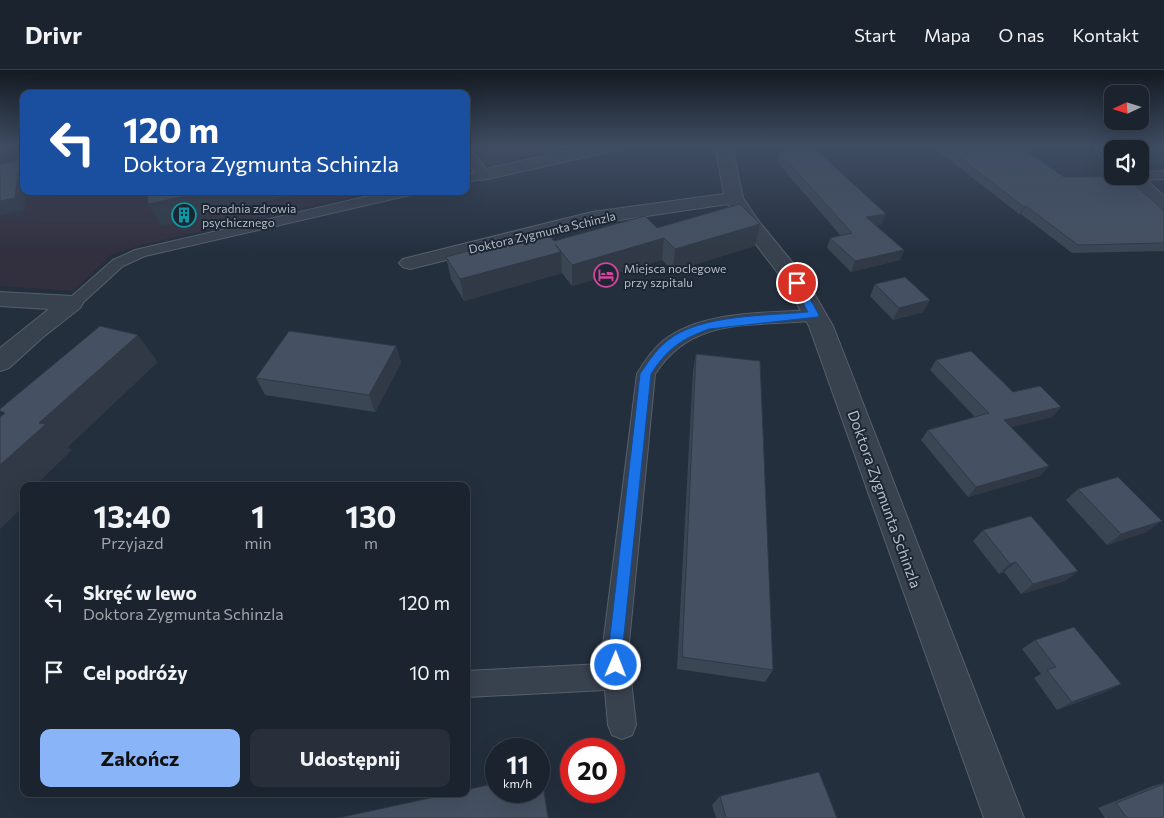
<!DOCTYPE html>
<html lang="pl">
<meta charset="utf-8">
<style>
:root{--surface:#1b232e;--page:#282f3a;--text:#f1f3f6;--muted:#a0a4aa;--line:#39404a;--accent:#8ab4f8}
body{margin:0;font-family:Commissioner,sans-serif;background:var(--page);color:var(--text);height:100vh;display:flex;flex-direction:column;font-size:19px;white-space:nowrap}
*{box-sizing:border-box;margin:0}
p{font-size:16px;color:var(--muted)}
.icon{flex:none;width:28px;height:28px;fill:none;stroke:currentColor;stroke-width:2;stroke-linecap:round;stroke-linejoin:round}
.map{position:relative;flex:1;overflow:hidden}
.drawer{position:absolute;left:20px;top:412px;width:450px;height:315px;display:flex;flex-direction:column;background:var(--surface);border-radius:10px;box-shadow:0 5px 20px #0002,0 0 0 1px var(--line)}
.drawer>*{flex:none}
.guide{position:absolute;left:20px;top:20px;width:450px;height:105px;border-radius:10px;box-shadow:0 5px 20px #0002,0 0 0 1px var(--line);background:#1a4fa0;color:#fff;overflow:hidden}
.needle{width:32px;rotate:266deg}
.buttons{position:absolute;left:1104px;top:15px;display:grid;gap:10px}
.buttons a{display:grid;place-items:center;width:45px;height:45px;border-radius:10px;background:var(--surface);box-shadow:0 5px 20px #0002,0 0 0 1px var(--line);font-size:25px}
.speed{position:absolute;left:485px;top:668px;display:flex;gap:10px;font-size:25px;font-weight:700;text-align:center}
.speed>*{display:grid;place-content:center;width:65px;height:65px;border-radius:50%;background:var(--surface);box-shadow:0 5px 20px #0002,0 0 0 1px var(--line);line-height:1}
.speed small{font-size:12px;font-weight:400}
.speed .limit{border:8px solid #d22;background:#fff;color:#111}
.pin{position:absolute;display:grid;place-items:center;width:42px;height:42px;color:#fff;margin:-21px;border:2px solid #fff;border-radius:50%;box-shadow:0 1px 5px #0007}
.me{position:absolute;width:55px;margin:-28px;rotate:1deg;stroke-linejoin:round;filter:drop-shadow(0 0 4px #0008)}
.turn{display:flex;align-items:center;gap:18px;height:105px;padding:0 20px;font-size:22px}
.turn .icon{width:65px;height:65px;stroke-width:2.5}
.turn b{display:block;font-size:35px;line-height:42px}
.eta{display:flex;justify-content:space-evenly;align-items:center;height:85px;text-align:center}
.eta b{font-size:30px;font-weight:700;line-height:35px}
.button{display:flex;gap:10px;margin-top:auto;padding:10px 20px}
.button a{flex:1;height:58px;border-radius:10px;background:var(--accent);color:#111;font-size:20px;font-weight:700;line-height:58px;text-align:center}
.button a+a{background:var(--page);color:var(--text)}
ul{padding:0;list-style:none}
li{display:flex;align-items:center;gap:15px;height:70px;padding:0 20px}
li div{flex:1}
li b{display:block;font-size:19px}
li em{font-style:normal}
header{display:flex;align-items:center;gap:30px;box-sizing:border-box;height:70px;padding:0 25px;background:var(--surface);border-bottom:1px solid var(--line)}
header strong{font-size:24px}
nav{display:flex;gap:28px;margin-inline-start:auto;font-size:18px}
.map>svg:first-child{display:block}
</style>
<header>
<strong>Drivr</strong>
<nav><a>Start</a><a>Mapa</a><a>O nas</a><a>Kontakt</a></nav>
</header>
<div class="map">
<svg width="1164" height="748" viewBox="0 0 1164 748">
<rect width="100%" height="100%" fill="#242f3e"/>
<path fill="#32303f" d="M0,76H24V121H376L141,175L111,185L73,221L0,216Z
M466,76H575L466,100Z"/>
<path fill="#263c3f" d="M1112,76H1164V96L1140,93V79H1115Z"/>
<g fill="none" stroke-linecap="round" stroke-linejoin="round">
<g stroke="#565f6c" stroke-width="2">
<path id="service" d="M541,76H554L564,88L558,92L554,91Z
M466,77L470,78L488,102L490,105L488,108L466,112V104L475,103L466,90Z
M1164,101V109L1140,110L1134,106H1140V102Z
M391,121H417L410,125L145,186L123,196L78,237L72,238L66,237L64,233L113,190L135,180Z
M815,240L821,241L823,245L821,249C807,252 792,252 778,253C728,255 684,258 655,304L628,583L636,655L632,665L622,669L612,665L608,655L605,620L466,627V601L603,594L602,583L637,304C644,292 652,280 663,271C702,240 768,243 815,240Z"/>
</g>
<g stroke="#565f6c" stroke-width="2">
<path id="minor" d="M588,76H620L618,80L612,81L483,110L477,109L474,105L477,101Z
M715,76H732L743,128L757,149L805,208L833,256L1024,748H984L809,256L787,215L742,156L728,134L592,154L410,199L403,197L399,193L403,189L592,142L724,124Z
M1092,76H1110L1112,79V93L1106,92Z
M1140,104L1164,126V142L1157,140L1123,106H1140Z
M0,222L72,226L80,228L83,233L80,238L42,268L9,298L0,301V278L49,239L0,236Z"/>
</g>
<use href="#service" fill="#38414e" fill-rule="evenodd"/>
<use href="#minor" fill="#38414e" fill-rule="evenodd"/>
</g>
<path fill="#3b4654" d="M932,76H1019L1064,107L1164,141V181L1072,183L1021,144H1019Z
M779,82L882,154L876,155L904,180L900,190L851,202L827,178L830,168L841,166L777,92Z
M760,154L755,176L673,201L662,190L572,216L562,203L464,231L451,209L446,187L554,171L657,158Z
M875,214L930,230L923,242L893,250L870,226Z
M396,276L401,293L375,342L265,325L256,308Z
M696,284L773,600L765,612L677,599L693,302Z
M936,290L1013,322L1061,337L1052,347L1011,357L1049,396L1040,406L968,427L921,370L928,360L975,347L930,300Z
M1078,419L1147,462L1107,475L1066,430Z
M983,460L1078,501L1065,511L1021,524L1004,502L999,504L973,471Z
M1035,570L1121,614L1105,622L1057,640L1034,608L1041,604L1022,579Z
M1164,713V748H1105L1098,738L1153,716Z
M720,726L837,748H716L712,735Z"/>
<path fill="#303945" d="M20,90L24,95V121H26L24,140L0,145V131Z
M209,121H312L161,156L148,134Z
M1026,136L1021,144H1019L1024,137Z
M886,144L882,154L862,157L866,147Z
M760,154L755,176L673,201L675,179Z
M664,168L662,190L572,216V195Z
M904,180L900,190L851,202L855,191Z
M561,182L562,203L464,231L460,209Z
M930,230L923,242L893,250L899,238Z
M138,265L158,292L68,377L72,380L35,416H24V427L18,432L24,436L0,459V395L39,353Z
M396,276L401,293L375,342L369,325Z
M1061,337L1052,347L996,361L1004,350Z
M1049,396L1040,406L968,427L976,417Z
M1162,451L1147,462L1107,475L1121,464Z
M1016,492L1004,502L999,504L1010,494Z
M1078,501L1065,511L1021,524L1033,514Z
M1121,614L1105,622L1057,640L1072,632Z
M541,703L543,713L549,748H548Z"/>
<path fill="#455162" stroke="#303945" d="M945,76H1019L1064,107H1126L1164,141V173L1078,175L1026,136L1024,137Z
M813,77L886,144L866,147L904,180L855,191L830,168L852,163L779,82Z
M20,90L15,128L0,131V94Z
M147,121H209L148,134Z
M740,134L760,154L675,179L664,168L572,195L555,174L561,182L460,209L446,187L545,160L554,171L645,146L657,158Z
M905,207L930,230L899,238L875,214Z
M100,256L138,265L39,353L46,354L0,395V347L5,343L0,341V339Z
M289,261L396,276L369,325L256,308Z
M971,281L1013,322L1040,316L1061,337L1004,350L1049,396L976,417L928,360L989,343L936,290Z
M696,284L760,291L773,600L682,587Z
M1118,407L1162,451L1121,464L1078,419Z
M1031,446L1078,501L1033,514L1016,492L1010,494L983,460Z
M1074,557L1121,614L1072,632L1047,600L1056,597L1035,570Z
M819,702L837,748H726L720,726Z
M541,703L548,748H338L448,724H466V720L496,713V721H539V704Z
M1164,714V748H1127L1116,733Z"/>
<linearGradient id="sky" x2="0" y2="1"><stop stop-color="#141a22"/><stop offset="0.42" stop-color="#3f4d63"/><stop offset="1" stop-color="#3f4d63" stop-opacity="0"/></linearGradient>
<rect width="1164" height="181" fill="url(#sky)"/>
<path fill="#1a73e8" stroke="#114b97" d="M797,210L801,213L819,245L818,247L709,259C681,269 667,279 651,304L622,584L623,595L621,600L616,602L611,600L608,584L640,304C648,292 656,280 667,271C700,244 767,246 808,242L792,213Z"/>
<defs>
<g id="building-ring" transform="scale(1.25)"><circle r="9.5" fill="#1d2633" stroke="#0f9aa8" stroke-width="1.5"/><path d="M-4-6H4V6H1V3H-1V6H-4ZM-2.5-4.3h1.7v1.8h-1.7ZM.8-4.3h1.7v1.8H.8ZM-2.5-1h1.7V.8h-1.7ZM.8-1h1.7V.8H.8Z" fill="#0f9aa8"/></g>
<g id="hotel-ring" transform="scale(1.25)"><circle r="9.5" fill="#1d2633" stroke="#d1479c" stroke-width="1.5"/><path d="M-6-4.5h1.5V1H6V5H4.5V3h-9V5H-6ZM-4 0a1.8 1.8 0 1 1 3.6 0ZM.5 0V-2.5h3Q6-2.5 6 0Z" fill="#d1479c"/></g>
</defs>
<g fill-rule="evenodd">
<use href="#building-ring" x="184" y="145"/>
<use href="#hotel-ring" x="606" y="205"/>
</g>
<g text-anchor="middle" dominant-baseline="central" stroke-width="4" stroke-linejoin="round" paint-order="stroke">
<g font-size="12" fill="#b4bcc9" stroke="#1d2633" text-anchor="start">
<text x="202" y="138">Poradnia zdrowia<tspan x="202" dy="14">psychicznego</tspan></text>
<text x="624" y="198">Miejsca noclegowe<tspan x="624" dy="14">przy szpitalu</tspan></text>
</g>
<g font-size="12" fill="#b4bcc9" stroke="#1d2633">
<text transform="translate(542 162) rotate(-13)">Doktora Zygmunta Schinzla</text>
</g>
<g font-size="15" fill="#b4bcc9" stroke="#1d2633">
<text transform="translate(885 429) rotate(70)">Doktora Zygmunta Schinzla</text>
</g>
</g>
</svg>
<div class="buttons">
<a><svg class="needle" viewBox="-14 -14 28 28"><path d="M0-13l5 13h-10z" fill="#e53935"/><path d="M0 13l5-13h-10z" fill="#a0a4aa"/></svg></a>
<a><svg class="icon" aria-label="sound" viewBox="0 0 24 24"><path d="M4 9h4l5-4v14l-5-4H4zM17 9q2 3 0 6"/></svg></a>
</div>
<div class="speed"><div>11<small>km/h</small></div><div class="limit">20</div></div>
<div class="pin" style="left:797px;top:213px;background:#d93025"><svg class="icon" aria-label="arrive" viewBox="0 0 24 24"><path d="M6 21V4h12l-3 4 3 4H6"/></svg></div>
<svg class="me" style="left:616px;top:595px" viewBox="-20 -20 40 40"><circle r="17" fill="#1a73e8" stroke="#fff" stroke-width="3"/><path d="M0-11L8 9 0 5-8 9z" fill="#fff"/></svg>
<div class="guide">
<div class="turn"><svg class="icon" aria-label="left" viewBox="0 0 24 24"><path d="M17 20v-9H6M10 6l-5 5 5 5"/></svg><div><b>120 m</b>Doktora Zygmunta Schinzla</div></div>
</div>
<section class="drawer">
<div class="eta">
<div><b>13:40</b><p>Przyjazd</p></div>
<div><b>1</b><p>min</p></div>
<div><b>130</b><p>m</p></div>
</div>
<ul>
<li><svg class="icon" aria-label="left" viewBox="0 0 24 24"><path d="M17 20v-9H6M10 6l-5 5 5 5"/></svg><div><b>Skręć w lewo</b><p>Doktora Zygmunta Schinzla</p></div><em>120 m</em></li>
<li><svg class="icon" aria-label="arrive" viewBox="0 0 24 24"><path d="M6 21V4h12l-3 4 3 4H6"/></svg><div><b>Cel podróży</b></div><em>10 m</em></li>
</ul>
<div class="button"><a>Zakończ</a><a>Udostępnij</a></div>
</section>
</div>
